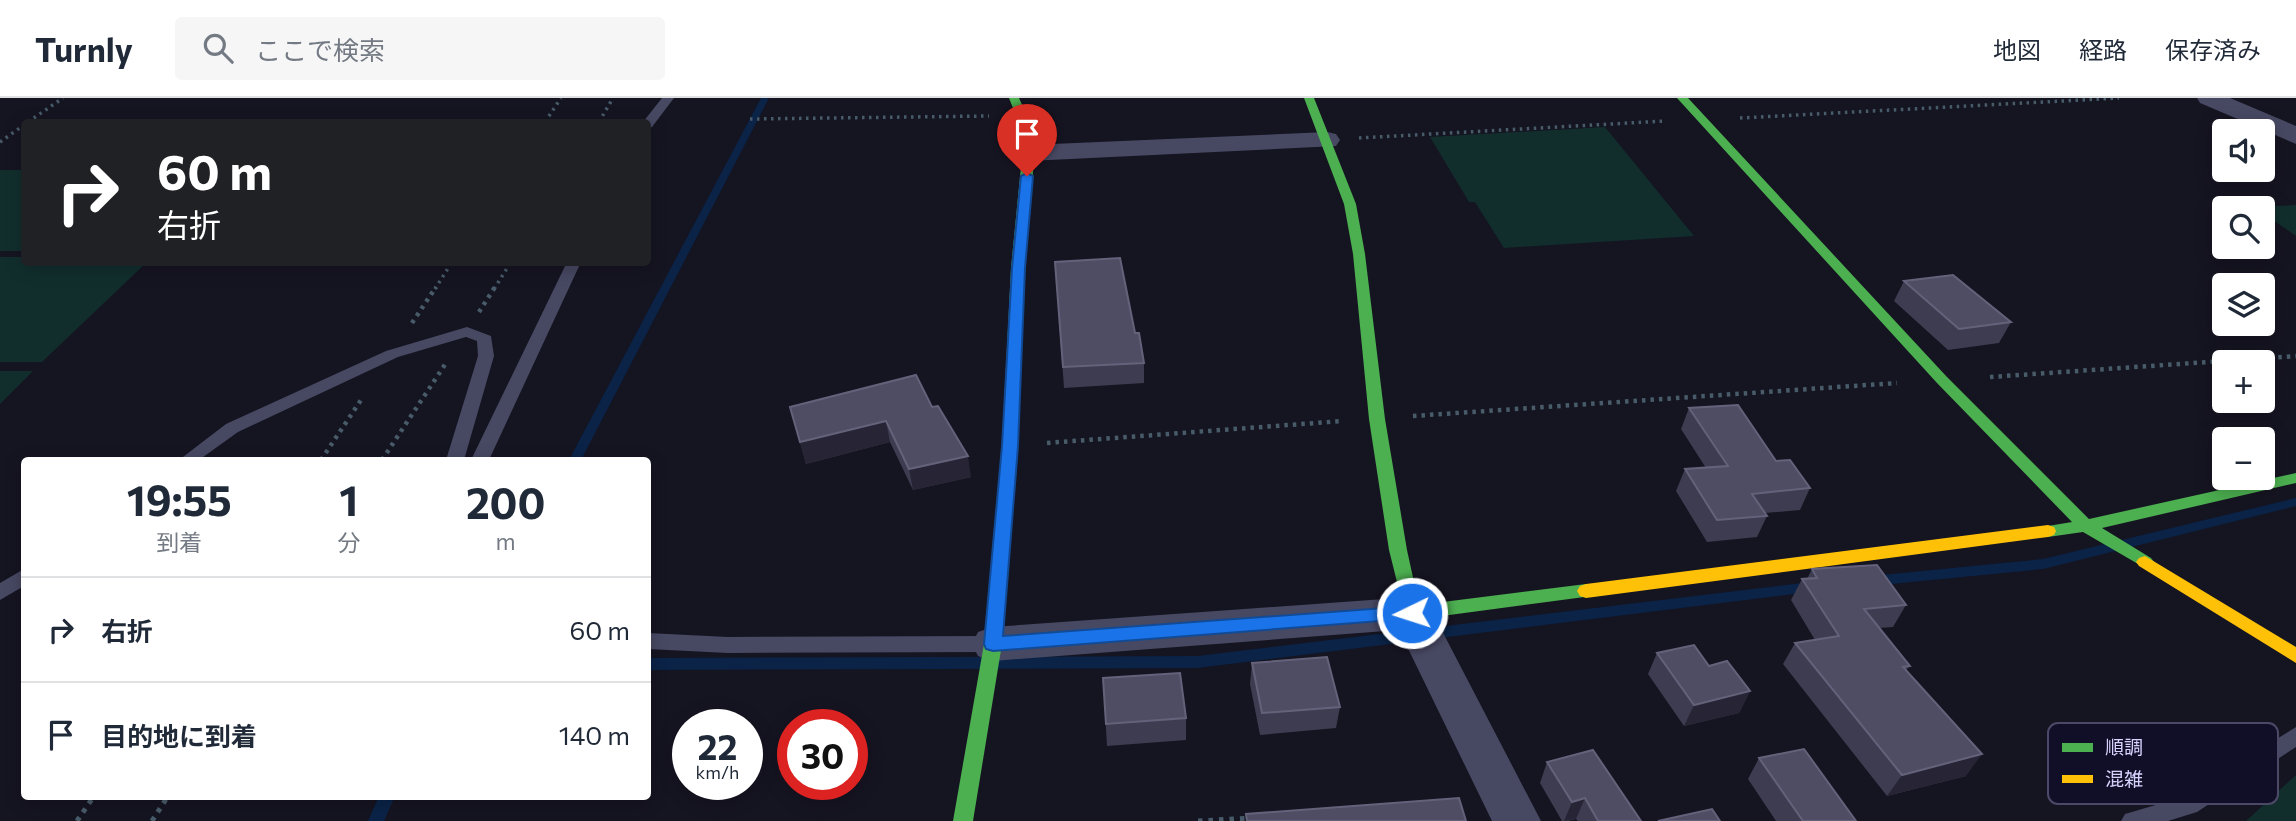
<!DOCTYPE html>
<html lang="ja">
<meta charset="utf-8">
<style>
:root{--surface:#fff;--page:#f6f6f7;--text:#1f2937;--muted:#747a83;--line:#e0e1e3}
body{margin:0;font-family:Commissioner,"Noto Sans JP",sans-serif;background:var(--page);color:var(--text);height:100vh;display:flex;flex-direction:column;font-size:26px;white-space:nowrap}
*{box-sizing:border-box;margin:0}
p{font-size:23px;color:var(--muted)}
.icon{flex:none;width:38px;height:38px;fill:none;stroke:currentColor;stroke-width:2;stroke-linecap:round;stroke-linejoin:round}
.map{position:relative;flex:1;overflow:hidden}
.details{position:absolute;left:21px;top:359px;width:630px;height:343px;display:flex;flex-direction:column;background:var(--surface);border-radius:7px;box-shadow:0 4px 18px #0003}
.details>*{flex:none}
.hud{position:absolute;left:21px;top:21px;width:630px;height:147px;border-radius:7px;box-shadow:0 4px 18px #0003;background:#202124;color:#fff;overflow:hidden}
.fabs{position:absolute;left:2212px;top:21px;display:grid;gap:14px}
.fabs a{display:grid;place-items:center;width:63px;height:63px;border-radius:7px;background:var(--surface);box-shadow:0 4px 18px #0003;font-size:35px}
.speed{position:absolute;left:672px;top:611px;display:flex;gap:14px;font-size:35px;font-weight:700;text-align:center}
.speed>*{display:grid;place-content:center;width:91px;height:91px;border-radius:50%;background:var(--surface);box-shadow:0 4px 18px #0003;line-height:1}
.speed small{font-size:18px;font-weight:400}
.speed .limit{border:10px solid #d22;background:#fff;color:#111}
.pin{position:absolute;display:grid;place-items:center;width:60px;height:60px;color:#fff;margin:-72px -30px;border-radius:50% 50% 50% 0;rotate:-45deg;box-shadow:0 0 7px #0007}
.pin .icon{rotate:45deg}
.me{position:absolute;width:77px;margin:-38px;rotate:266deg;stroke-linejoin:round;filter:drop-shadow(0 0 5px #0008)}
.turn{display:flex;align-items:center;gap:24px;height:147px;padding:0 21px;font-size:32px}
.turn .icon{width:91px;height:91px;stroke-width:2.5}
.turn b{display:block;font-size:49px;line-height:60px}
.eta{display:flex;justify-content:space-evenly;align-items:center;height:119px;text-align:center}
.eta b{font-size:42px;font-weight:700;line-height:49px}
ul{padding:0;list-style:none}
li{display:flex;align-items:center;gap:21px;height:105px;padding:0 21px;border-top:2px solid var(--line)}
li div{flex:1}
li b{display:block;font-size:26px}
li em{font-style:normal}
header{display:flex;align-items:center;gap:42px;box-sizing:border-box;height:98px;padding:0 35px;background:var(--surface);border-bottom:2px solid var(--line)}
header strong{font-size:33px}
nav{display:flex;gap:38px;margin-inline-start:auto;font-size:24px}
.search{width:490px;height:63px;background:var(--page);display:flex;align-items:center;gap:18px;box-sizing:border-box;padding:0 24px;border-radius:7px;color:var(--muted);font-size:26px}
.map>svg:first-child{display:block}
</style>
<header>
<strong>Turnly</strong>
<div class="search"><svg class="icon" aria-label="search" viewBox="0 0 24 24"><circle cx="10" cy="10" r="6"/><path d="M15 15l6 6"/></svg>ここで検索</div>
<nav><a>地図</a><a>経路</a><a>保存済み</a></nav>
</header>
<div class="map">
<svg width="2296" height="723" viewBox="0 0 2296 723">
<rect width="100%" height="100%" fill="#151421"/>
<path fill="#112e2d" d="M1605,29L1694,138L1504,150L1475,104H1469L1430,39Z
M0,72H24V153H0Z
M2296,107V138L2263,115V110L2254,109Z
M0,159H24V164L146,165L42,264H0Z
M0,273H33L0,306Z
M2296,677V723H2246Z"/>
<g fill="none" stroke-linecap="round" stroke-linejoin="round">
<path fill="#0a2347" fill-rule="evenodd" d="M761,0H769L581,362H569Z
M2296,400V408L2043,471L1871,488L1866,487L1864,483L1866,479L1871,478L2043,461Z
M1811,484L1816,485L1818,489L1816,493L1811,494L1197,570L648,572V560L1197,558Z
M379,698H395L384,723H368Z"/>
<path stroke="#485b69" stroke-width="3.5" stroke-dasharray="2.5 4.5" stroke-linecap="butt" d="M1740,20L2119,0
M750,21L989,18
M28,24L63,0
M545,24L561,0
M599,24L613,0
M1359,40L1665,23
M0,44L24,27
M435,191L452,164
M494,191L511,164"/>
<path stroke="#485b69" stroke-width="4.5" stroke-dasharray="3.5 5" stroke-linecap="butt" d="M479,214L495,189
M412,225L436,189
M1990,279L2296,258
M1413,318L1897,285
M1047,345L1342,323
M321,362L363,299
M382,362L446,265"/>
<path stroke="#485b69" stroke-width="5" stroke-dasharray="4.5 6" stroke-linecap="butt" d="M77,723L94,698
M152,723L168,698
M1198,723L1251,720"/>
<path fill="#474862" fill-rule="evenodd" d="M662,0H674L652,29L648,30V24H643Z
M567,164H581L489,362H471Z
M467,229L491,238L494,258L464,362H446L478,258L477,243L466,239L398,259L238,334L199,362H179L226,326L386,253Z
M24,471V488L0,502V485Z
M648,535L728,539L993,538L1000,540L1003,546L1000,552L993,554L728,555L648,551Z
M2296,629V649L2197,714L2168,723H2121L2125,716L2183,699Z"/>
<path fill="#474862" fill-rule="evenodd" d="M2197,0H2230L2296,28V46L2200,5Z
M1327,34L1336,36L1340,42L1336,48L1029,63L1020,61L1016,55L1020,49L1029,47Z
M1412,499L1427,504L1541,723H1492L1399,532L993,563L978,558L972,546L978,534L993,529Z"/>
<path fill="#4caf50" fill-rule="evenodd" d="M1009,0H1019L1036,38L1025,170L1018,348L1002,546L973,723H953L984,546L1002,348L1011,170L1024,38Z
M1304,0H1314L1356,106L1365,156L1385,321L1407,452L1419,507L1586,486L1592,488L1595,493L1592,498L1412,522L1406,520L1389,452L1369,321L1353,156L1344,106Z
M1677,0H1688L1947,279L2089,421L2296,375V385L2102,430L2151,460L2154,464L2151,468L2145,470L2083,434L2048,439L2042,437L2040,433L2042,429L2072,424L1937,285Z"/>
<path fill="#ffc107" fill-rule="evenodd" d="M2048,427L2054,429L2056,433L2054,437L2048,439L1586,500L1580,498L1577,493L1580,488L1586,486Z
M2145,458L2296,549V565L2139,468L2136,464L2139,460Z"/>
</g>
<path fill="#3e3c50" d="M1055,164L1135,235L1144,265V285L1064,290Z
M1904,183L2011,224L1999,245L1948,252L1894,203Z
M790,309H932L971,379L913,392L890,344L806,366Z
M1689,310L1776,363L1810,390L1800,412L1765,415L1767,418L1757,439L1707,444L1676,393L1685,371L1706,370L1681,331Z
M1812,471L1906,507L1893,529L1879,530L1910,568L1906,572L1966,678L1887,698L1783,566L1795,545L1815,542L1791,502L1802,481H1807Z
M1657,555L1709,568L1750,593L1739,615L1684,628L1648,576Z
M1252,565L1340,609L1336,630L1260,637L1250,586Z
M1103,580L1186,620V642L1107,648Z
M1759,660L1856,723H1776L1748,681Z
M1547,664L1641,723H1578L1576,721L1568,723H1562L1540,685Z"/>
<path fill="#272535" d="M886,323L890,344L806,366L800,344Z
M968,358L971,379L913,392L909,371Z
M1750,593L1739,615L1684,628L1694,607Z
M1982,656L1966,678L1887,698L1902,677Z
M1585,700L1576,721L1564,723L1572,704Z"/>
<path fill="#4f4d63" stroke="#64627b" stroke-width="2" d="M1120,160L1135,235H1139L1144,265L1063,269L1055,164Z
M1953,177L2011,224L1959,231L1904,183Z
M916,277L932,309L938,308L968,358L909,371L886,323L800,344L790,309Z
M1738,307L1776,363L1790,362L1810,390L1752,396L1767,418L1717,422L1685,371L1728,368L1689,310Z
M1877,467L1906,507L1864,511L1910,568L1903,569L1982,656L1902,677L1795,545L1839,538L1802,481L1817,480L1812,471Z
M1694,547L1709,568L1727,563L1750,593L1694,607L1657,555Z
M1327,559L1340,609L1262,615L1252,565Z
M1180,575L1186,620L1106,626L1103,580Z
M1804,651L1856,723H1803L1759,660Z
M1593,652L1641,723H1598L1585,700L1572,704L1547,664Z
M1459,700L1466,723H1247L1246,716Z
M1712,711L1720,723H1658Z"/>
<path fill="#1a73e8" stroke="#114b97" stroke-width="2" d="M1027,75L1033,78L1025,170L1018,348L1003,538L1412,508L1419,510L1421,515L1419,520L993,553L986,551L984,546L1002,348L1012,170L1021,78Z"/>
<rect x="2048" y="625" width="230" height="81" rx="10" fill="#110e27" stroke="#4c4968" stroke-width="2"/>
<rect x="2062" y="645" width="31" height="9" fill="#4caf50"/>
<rect x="2062" y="677" width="31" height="8" fill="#ffc107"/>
<g font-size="19" fill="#d6d4ff">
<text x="2105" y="656">順調</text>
<text x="2105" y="688">混雑</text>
</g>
</svg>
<div class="fabs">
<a><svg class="icon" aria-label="sound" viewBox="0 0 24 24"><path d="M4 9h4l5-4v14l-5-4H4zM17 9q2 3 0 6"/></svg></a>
<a><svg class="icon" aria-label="search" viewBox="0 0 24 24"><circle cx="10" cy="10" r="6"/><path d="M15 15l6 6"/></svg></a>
<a><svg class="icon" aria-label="layers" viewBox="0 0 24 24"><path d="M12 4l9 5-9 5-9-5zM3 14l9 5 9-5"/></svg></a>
<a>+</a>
<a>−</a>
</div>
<div class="speed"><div>22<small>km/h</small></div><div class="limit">30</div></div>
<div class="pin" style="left:1027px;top:78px;background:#d93025"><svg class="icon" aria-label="arrive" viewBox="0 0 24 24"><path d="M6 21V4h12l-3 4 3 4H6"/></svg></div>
<svg class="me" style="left:1412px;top:515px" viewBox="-20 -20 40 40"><circle r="17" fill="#1a73e8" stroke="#fff" stroke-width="3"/><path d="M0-11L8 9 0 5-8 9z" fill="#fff"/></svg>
<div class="hud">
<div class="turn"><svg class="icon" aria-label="right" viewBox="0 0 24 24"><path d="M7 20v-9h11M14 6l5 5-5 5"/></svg><div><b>60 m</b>右折</div></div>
</div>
<section class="details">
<div class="eta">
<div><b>19:55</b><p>到着</p></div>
<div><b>1</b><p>分</p></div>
<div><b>200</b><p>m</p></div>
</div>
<ul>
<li><svg class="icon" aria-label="right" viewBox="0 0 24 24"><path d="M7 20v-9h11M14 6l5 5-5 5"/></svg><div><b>右折</b></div><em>60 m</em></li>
<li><svg class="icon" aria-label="arrive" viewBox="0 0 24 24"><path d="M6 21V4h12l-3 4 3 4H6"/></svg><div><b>目的地に到着</b></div><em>140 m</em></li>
</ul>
</section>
</div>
